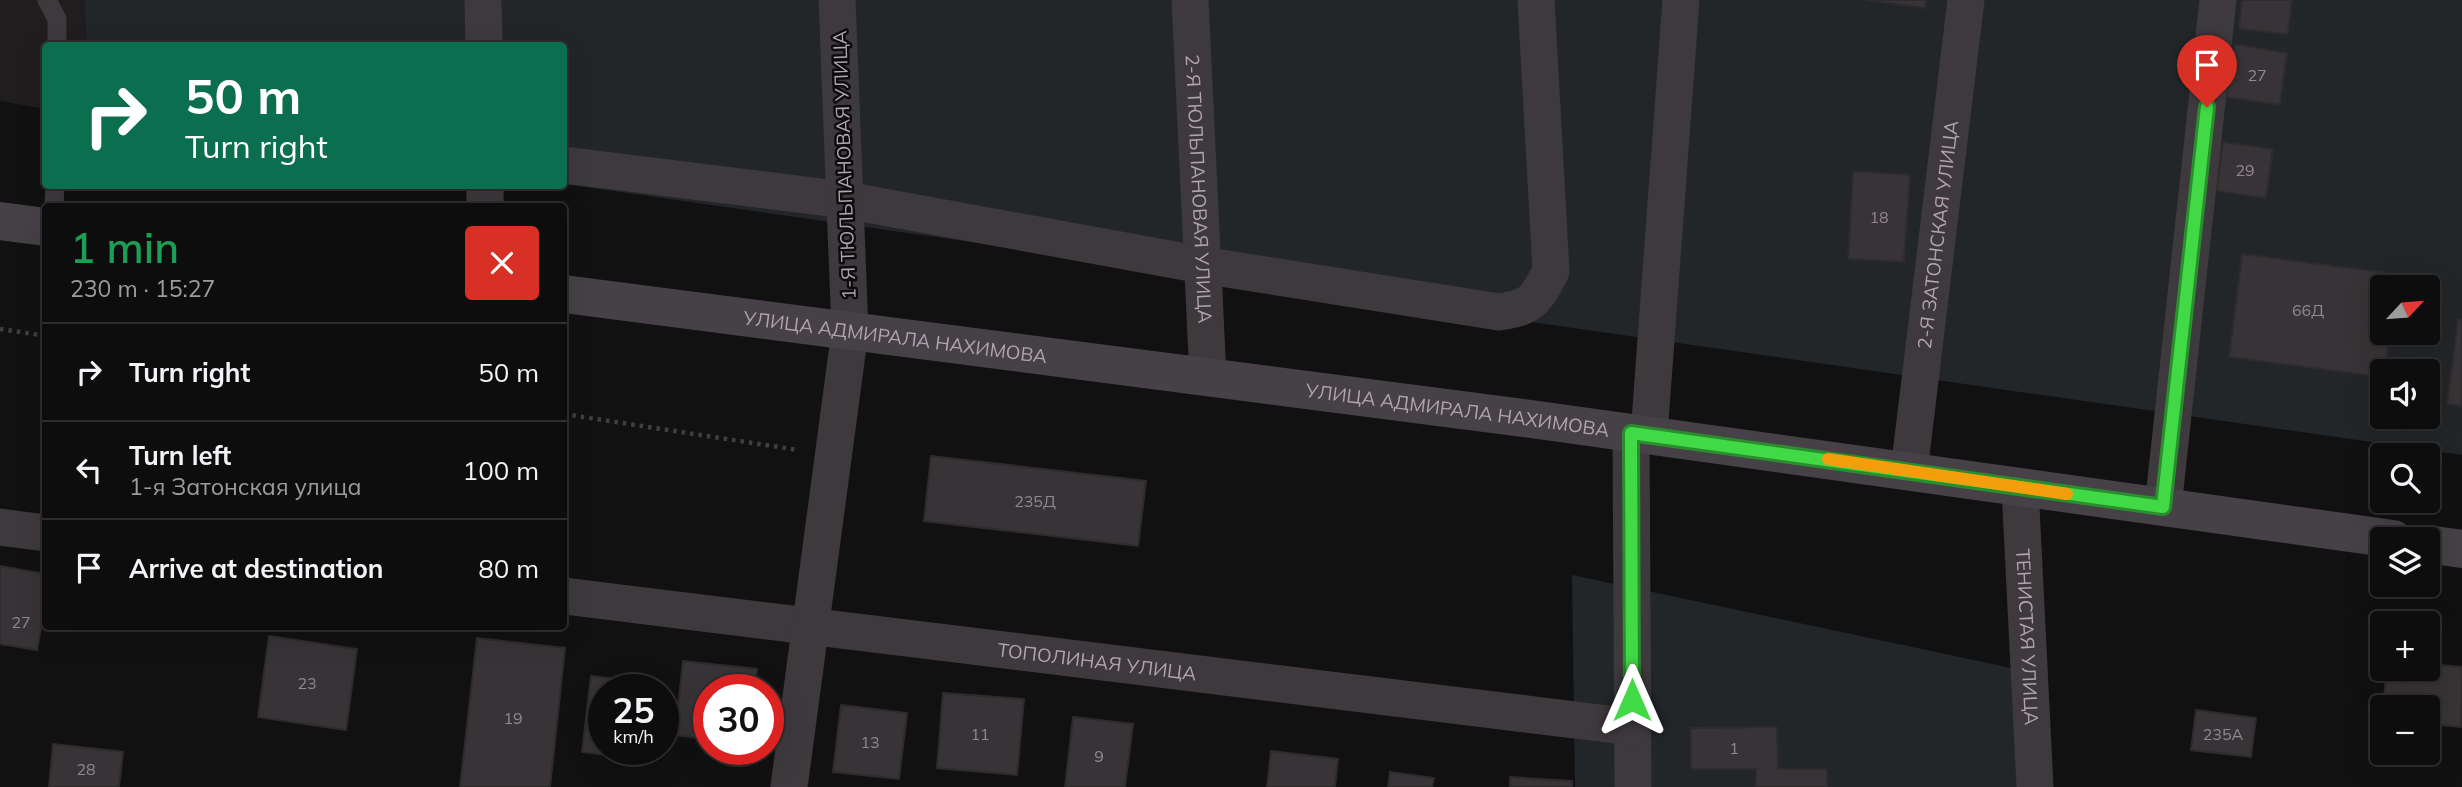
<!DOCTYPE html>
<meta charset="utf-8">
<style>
:root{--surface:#0e0d0e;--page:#1c1b1c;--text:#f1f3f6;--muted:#9b9c9e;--line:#2e2d2e}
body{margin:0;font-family:Mulish,sans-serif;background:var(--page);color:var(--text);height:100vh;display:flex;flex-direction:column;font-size:26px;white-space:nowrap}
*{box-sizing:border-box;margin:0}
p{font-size:23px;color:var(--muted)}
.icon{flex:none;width:38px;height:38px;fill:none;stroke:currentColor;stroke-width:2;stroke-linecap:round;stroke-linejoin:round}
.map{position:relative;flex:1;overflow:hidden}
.side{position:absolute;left:42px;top:203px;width:525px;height:427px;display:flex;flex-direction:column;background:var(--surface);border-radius:7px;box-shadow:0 7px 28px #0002,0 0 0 2px var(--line)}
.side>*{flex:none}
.top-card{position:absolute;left:42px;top:42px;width:525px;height:147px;border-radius:7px;box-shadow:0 7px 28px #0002,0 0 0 2px var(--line);background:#0b6e4f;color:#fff;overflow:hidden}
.needle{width:46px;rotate:64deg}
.buttons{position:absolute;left:2370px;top:275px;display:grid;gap:14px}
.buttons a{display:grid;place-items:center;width:70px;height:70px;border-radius:7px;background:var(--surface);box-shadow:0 7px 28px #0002,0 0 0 2px var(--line);font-size:35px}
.speed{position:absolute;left:588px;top:674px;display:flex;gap:14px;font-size:35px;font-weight:700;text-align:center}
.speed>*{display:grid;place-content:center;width:91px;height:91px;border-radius:50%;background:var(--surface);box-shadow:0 7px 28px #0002,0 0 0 2px var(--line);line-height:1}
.speed small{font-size:18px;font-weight:400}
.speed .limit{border:10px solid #d22;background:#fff;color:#111}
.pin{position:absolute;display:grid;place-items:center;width:60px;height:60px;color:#fff;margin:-72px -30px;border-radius:50% 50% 50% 0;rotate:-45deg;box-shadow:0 0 7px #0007}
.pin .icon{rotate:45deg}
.me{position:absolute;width:77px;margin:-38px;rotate:0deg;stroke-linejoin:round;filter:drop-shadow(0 0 5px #0008)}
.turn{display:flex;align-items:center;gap:24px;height:147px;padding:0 28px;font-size:32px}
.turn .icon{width:91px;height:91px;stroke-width:2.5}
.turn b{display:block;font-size:49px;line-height:60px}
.round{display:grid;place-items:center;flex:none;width:74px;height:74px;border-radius:7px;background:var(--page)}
.head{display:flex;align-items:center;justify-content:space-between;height:119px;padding:0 28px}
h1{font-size:42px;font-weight:600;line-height:52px;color:#1e9e55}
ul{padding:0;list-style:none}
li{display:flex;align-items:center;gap:21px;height:98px;padding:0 28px;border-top:2px solid var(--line)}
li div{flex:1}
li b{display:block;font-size:26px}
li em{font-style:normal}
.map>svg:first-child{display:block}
</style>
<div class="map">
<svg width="2462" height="787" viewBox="0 0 2462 787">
<rect width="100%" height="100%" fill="#121112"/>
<path fill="#1f1d1e" d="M0,0H84L87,45L46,46L45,109L0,101Z"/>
<path fill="#222629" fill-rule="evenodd" d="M84,0H2462V455L564,184V46L87,45ZM2382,287H2427V332H2382ZM2382,371H2427V416H2382Z
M1572,575L2016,669L2019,787H1575Z"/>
<path fill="#373336" stroke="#2e2b2d" stroke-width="2" d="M1866,0H1926L1925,8Z
M2242,0H2292L2288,34L2239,29Z
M2234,44L2287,53L2280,105L2226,97Z
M2223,142L2273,149L2266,198L2216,191Z
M1853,171L1910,175L1904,262L1848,259Z
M2242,254L2397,274L2395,287H2382V332H2390L2385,371H2382V377L2229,357Z
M2458,320H2462V406L2447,404Z
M931,456L1146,481L1138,546L924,521Z
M0,566L46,574V601L37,650L0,644Z
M269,636L357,649L346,730L258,717Z
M477,638L565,648L550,787H460Z
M683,661L757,669L754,690H709V739L675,735Z
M2427,664L2462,667L2461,727L2427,724V707H2383L2387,668H2427Z
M591,676L654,684V690H604V749H646L645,760L582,752Z
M943,693L1024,699L1017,775L937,768Z
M841,705L907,713L899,779L833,772Z
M2196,710L2256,718L2251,757L2191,750Z
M1073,717L1133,724L1125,787H1065Z
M1777,727L1778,769H1827V787H1756V769H1691V728Z
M53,744L123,752L119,787H49Z
M1271,751L1338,759L1335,787H1267Z
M1390,772L1434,778L1432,787H1388Z
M1510,777L1572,781V787H1510Z"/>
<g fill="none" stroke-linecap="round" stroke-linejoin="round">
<path stroke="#433d42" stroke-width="4.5" stroke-dasharray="3.5 5" stroke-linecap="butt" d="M0,329L46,336
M564,414L798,450"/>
<path stroke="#3e393d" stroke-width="19" d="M47,0L57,19V46
M54,206L55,186"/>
<g stroke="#3e393d" stroke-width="37">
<path d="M483,0L484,46"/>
<path id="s1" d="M1190,0L1208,377"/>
<path d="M564,165L845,200L1202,265L1499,312C1533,307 1535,301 1551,271L1536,0"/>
<path d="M485,186V206"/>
<path d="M1631,433L1633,787"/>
<path d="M1649,435L1681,0"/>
<path id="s2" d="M1909,471L1966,0"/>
<path id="s3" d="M2020,487L2035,787"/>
<path d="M2163,507L2218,0"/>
<path d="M0,527L46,533"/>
<path id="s4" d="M564,596L1632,727"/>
<path d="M789,787L850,331L837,0"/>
</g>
<g stroke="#464146" stroke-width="38">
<path d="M0,221L46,227"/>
<path id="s5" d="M564,294L1531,419L2393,539"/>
<path d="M2427,544L2462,549"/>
</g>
</g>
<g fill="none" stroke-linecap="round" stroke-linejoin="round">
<g stroke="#2a8e2e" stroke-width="18">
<path id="route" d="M1632,700L1631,433L2163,507L2207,107"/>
</g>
<use href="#route" stroke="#41da46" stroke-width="12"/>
<path stroke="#f59e0b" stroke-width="12" d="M1828,459L2067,494"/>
</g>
<g text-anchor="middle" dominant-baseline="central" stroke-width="5" stroke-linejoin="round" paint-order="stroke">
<g font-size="16" fill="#928892">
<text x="2257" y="75">27</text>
<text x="2245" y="170">29</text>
<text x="1879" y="217">18</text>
<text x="2308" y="310">66Д</text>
<text x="1035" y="501">235Д</text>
<text x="21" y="622">27</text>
<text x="307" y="683">23</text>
<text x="513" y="718">19</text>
<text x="980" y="734">11</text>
<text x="2223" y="734">235А</text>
<text x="870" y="742">13</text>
<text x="1734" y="748">1</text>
<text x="1099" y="756">9</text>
<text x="86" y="769">28</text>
</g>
<g font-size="19" fill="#b1a4b0" stroke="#0d0c0d">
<text transform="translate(844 165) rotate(-92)">1-Я ТЮЛЬПАНОВАЯ УЛИЦА</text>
<text stroke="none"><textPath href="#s1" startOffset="189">2-Я ТЮЛЬПАНОВАЯ УЛИЦА</textPath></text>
<text stroke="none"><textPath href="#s2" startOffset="238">2-Я ЗАТОНСКАЯ УЛИЦА</textPath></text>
<text stroke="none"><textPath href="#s5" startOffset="334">УЛИЦА АДМИРАЛА НАХИМОВА</textPath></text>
<text stroke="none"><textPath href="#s5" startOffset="901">УЛИЦА АДМИРАЛА НАХИМОВА</textPath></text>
<text stroke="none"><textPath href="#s3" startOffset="150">ТЕНИСТАЯ УЛИЦА</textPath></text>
<text stroke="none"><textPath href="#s4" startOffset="537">ТОПОЛИНАЯ УЛИЦА</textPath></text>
</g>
</g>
</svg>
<div class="buttons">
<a><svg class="needle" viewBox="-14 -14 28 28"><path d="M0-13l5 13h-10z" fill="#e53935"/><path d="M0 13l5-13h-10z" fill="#9b9c9e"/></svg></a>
<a><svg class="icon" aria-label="sound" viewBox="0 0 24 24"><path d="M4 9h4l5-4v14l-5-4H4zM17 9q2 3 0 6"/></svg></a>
<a><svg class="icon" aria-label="search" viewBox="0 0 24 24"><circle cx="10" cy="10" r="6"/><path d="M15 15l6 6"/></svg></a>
<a><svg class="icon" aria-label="layers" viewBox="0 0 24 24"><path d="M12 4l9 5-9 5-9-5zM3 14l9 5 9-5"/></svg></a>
<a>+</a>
<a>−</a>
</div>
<div class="speed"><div>25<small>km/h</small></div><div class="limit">30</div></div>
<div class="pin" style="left:2207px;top:107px;background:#d93025"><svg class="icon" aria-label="arrive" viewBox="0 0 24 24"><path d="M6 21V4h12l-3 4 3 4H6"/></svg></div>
<svg class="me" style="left:1632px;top:700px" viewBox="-20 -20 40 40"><path d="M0-17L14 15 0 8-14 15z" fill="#41da46" stroke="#fff" stroke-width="4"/></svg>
<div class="top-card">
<div class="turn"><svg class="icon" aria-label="right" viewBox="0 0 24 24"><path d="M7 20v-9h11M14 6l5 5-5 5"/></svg><div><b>50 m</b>Turn right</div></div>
</div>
<section class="side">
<div class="head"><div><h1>1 min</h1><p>230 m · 15:27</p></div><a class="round" style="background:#d93025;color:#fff"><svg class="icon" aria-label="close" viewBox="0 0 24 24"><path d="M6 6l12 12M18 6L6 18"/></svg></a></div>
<ul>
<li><svg class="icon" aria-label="right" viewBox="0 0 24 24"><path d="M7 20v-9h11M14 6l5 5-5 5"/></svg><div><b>Turn right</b></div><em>50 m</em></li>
<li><svg class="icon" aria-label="left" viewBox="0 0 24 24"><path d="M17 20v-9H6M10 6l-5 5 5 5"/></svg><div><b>Turn left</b><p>1-я Затонская улица</p></div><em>100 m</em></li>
<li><svg class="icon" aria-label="arrive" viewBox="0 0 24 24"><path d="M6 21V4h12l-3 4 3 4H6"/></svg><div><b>Arrive at destination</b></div><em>80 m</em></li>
</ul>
</section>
</div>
